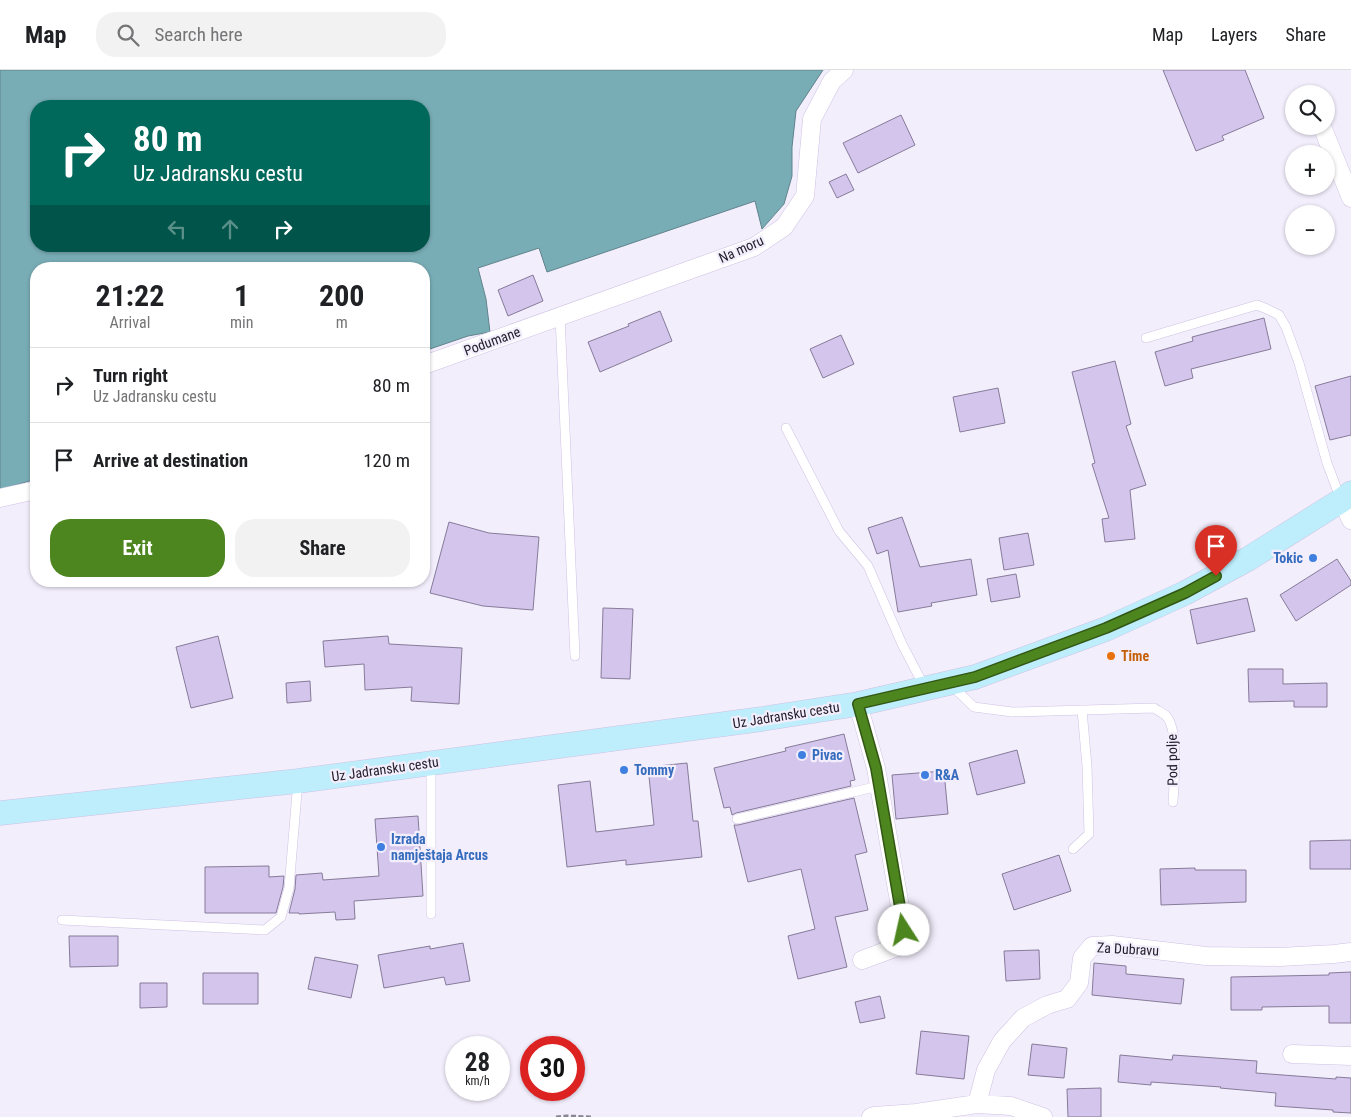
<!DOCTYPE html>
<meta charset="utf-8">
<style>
:root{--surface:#fff;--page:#f2f2f2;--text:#202124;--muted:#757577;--line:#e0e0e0;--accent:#4d851f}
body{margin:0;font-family:"Roboto Condensed",sans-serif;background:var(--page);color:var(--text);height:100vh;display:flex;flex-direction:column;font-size:19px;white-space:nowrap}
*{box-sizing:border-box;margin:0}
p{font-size:16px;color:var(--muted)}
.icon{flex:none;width:28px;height:28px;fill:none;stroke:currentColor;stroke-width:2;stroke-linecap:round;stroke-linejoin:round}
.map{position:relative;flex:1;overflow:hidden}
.drawer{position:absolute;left:30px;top:192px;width:400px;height:325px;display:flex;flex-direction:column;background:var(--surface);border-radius:20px;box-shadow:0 1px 4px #0004}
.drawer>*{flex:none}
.banner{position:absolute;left:30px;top:30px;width:400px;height:152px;border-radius:20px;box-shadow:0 1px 4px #0004;background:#00695c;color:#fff;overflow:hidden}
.buttons{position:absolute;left:1285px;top:15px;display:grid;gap:10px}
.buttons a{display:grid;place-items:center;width:50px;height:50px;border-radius:50%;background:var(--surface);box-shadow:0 1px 4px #0004;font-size:25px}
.speed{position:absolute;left:445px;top:966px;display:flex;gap:10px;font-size:25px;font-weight:700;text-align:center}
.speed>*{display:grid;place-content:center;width:65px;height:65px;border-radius:50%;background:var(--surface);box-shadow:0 1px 4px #0004;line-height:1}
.speed small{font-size:12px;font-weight:400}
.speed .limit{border:8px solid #d22;background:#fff;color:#111}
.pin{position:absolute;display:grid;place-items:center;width:42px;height:42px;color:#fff;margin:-51px -21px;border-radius:50% 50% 50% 0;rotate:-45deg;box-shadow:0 0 5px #0007}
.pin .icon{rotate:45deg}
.me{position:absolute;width:55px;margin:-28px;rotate:350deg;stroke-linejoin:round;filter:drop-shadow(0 0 4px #0008)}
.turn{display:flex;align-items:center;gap:18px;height:105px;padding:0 20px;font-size:22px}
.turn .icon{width:65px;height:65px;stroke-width:2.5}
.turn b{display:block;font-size:35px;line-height:42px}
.lanes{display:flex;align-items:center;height:48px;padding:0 20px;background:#0003;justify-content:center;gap:25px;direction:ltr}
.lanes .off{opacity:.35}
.eta{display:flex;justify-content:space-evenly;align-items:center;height:85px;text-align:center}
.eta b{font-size:30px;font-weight:700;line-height:35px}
.action{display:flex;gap:10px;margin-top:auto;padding:10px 20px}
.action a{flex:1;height:58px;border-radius:20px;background:var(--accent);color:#fff;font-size:20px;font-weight:700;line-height:58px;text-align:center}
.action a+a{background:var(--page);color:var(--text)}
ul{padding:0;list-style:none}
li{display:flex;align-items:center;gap:15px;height:75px;padding:0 20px;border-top:1px solid var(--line)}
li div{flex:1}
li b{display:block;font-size:19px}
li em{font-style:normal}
header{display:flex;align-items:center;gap:30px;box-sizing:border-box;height:70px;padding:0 25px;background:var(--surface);border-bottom:1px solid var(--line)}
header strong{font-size:24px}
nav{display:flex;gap:28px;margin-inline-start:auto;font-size:18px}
.search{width:350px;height:45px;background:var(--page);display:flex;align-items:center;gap:12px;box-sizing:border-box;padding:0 18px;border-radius:20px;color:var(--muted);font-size:19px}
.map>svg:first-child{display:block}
</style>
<header>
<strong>Map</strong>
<div class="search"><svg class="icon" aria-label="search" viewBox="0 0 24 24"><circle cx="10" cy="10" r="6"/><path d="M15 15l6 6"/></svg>Search here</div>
<nav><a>Map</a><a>Layers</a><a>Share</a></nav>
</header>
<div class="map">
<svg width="1351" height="1047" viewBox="0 0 1351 1047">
<rect width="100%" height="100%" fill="#f3eefc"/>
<path fill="#79adb6" stroke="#60838d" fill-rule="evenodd" d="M0,0H823L796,41L792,77V106L784,134L762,159L755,131L547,202L539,178L478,198L486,229L490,262L468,266L424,281V199H36V409L0,420ZM36,36H424V176H36Z"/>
<path fill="#d4c5ed" stroke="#867b99" d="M1163,0H1245L1264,48L1222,66L1224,70L1196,81Z
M901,45L915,75L858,103L843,73Z
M846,104L854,120L837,128L829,112Z
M533,205L543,231L508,246L498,220Z
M660,241L672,271L600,302L588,272L629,256L628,254Z
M1264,248L1271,279L1191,299L1193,308L1165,316L1155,282L1193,271L1192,267Z
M841,265L854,294L823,308L810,279Z
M1115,291L1131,354L1126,356L1146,415L1130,420L1135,469L1105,472L1102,449L1109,448L1092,394L1095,393L1072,302Z
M1351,306V365L1330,370L1315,316Z
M998,318L1005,353L960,362L953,327Z
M902,447L920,497L971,489L977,525L931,533L932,536L898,542L888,480L877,484L868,458Z
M449,452L489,463L539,467L533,540L483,536L430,523Z
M1028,463L1034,495L1004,500L999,468Z
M1337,489L1351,511V515L1296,551L1280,525Z
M1016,504L1020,527L991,532L987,509Z
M1247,528L1255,561L1197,574L1190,540Z
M603,538L633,539L630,609L601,608Z
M218,566L233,628L191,638L176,577Z
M388,566L389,574L462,578L459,634L411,631L412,617L365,620L364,594L325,597L323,571Z
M1248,599H1283V614L1327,613V637H1294V631L1249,632Z
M310,611L311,631L287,633L286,613Z
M844,664L855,710L850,711L851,716L736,743L732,745L730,737L724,738L714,698L786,681L785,678Z
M1017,680L1025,713L977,725L969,693Z
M687,693L693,751H698L702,787L626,795V790L567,797L558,715L590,711L596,762L654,755L648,697Z
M944,701L948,744L896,749L892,705Z
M854,728L867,782L855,785L868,840L835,847L847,897L798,909L788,866L815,859L801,799L748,812L734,755H738Z
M418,746L423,826L354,831L355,849L336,850L335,842L299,844V843H289L295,819L296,805L322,803L323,810L379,806L375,749Z
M1351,770V799H1310V771Z
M1059,785L1071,821L1014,840L1002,804Z
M269,796V807L284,806L283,817L276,843H205V797Z
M1195,798V800H1246V832L1161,835L1160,799Z
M69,866H118V896L70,897Z
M463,873L470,911L446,915L444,907L384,918L378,885L430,876V879Z
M1039,880L1040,909L1006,911L1004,881Z
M315,887L358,895L351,928L308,919Z
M1094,893L1126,896V904L1184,909L1181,934L1092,925Z
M1351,902V953H1329V936L1262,937V940H1231V907L1329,905V903Z
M203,903H258V934H203Z
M140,913H167V937L140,938Z
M880,926L885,948L860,953L855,932Z
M921,961L969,966L964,1009L916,1004Z
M1032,974L1067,978L1064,1008L1028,1005Z
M1120,985L1172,990L1173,985L1257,991L1256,1003L1336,1009V1007L1351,1008V1043L1333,1042V1040L1275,1036L1276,1023L1220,1018L1221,1017L1151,1012V1015L1118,1012Z
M1101,1018V1047H1068L1067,1019Z"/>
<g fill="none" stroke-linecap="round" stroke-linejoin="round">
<g stroke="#cec2e3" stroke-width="10">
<path id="service" d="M560,246L575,586
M1146,268L1257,235L1267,239L1279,245L1286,257L1299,293L1327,393L1341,430
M786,358L839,461L868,496L902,574L925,618
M951,615L974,637L1012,642L1154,638C1158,641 1164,643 1167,647C1179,662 1174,712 1173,732
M431,695V844
M737,749L879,716
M1073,779L1089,764L1087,696L1082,640
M62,850L265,860L281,847L289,818L298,711"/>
</g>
<g stroke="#cec2e3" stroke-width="19">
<path id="minor" d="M1323,59L1351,128
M424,295L754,177L784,157L805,126L812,49L832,11L844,0
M0,428L36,420
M1342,430L1351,450
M858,634L876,698L904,860L897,877L862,890
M1292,984L1351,986
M871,1047L874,1046L916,1043L977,1034
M1043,1047L1011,1036L977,1034L986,1000L1002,971L1023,948L1047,935L1067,929L1079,913L1082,888L1092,876L1112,875L1206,886L1280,887L1334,884L1351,882"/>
</g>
<g stroke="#cec2e3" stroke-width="25">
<path id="secondary" d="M0,743L298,711L762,649L858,634L975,607L1106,559L1185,523L1248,489L1342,430L1351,423"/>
</g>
<path stroke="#8a8592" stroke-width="3" stroke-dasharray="5 2.5" stroke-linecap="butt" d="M556,1047L567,1046L591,1047"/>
<use href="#service" stroke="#fff" stroke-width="9"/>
<use href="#minor" stroke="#fff" stroke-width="18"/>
<use href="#secondary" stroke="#beeefc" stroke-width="24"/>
</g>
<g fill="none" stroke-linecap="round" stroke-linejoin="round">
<g stroke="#325614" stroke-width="12">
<path id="route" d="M904,860L876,698L858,634L975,607L1106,558L1185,523L1216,506"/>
</g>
<use href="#route" stroke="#4d851f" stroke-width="9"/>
</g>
<g fill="#3f7fe0" stroke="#f3eefc" stroke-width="2">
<circle cx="1313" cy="488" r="5"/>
<circle cx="802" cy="685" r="5"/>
<circle cx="624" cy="700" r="5"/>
<circle cx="925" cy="705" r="5"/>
<circle cx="381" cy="777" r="5"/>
</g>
<circle fill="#e8710a" stroke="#f3eefc" stroke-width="2" cx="1111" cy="586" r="5"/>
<g text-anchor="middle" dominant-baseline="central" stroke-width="4.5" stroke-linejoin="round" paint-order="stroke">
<g font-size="14" fill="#25202c" stroke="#f3eefc">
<text transform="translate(741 179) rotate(-24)">Na moru</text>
<text transform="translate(492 271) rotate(-20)">Podumane</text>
<text transform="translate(786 645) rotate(-9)">Uz Jadransku cestu</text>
<text transform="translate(1172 690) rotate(-91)">Pod polje</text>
<text transform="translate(385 699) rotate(-8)">Uz Jadransku cestu</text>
<text transform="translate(1128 879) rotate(3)">Za Dubravu</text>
</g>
<g font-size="14" font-weight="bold" fill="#366cbe" stroke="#f3eefc" text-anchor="start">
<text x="1303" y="488" text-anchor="end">Tokic</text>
<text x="812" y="685">Pivac</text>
<text x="634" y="700">Tommy</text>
<text x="935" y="705">R&amp;A</text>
<text x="391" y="769">Izrada<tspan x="391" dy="16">namještaja Arcus</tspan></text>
</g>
<g font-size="14" font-weight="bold" fill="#c56008" stroke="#f3eefc" text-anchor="start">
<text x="1121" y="586">Time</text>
</g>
</g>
</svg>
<div class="buttons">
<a><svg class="icon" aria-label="search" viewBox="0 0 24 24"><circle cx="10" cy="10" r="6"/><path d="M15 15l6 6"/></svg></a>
<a>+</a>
<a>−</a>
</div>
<div class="speed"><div>28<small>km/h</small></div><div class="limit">30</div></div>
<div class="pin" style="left:1216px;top:506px;background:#d93025"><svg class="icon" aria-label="arrive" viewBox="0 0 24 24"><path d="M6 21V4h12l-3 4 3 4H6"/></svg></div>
<svg class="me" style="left:904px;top:860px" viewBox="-20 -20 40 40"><circle r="19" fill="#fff"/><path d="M0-13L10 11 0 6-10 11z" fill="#4d851f"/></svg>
<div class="banner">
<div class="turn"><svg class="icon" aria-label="right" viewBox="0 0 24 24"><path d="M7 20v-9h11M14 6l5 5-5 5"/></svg><div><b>80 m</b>Uz Jadransku cestu</div></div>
<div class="lanes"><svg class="icon off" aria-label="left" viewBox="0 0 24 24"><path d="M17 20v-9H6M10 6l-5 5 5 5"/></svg><svg class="icon off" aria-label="ahead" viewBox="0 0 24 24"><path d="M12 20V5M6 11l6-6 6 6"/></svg><svg class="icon" aria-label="right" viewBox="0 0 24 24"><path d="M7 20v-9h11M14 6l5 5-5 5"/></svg></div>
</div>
<section class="drawer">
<div class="eta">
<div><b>21:22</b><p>Arrival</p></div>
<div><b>1</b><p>min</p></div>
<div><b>200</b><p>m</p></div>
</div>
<ul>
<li><svg class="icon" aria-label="right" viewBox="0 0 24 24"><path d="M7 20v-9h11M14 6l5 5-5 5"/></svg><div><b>Turn right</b><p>Uz Jadransku cestu</p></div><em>80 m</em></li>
<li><svg class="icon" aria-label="arrive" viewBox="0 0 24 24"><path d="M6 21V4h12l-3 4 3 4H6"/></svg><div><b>Arrive at destination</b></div><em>120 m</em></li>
</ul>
<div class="action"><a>Exit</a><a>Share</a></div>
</section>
</div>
